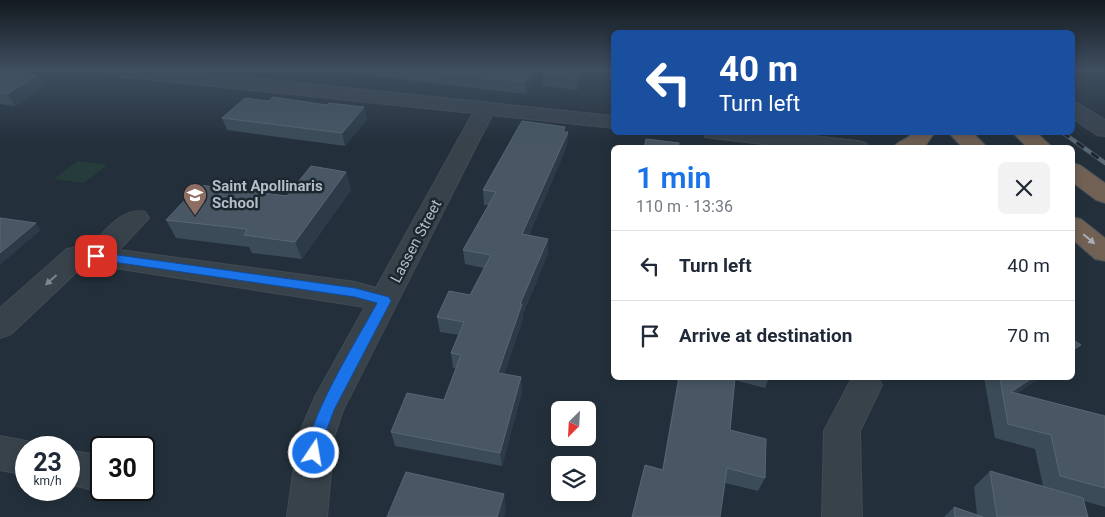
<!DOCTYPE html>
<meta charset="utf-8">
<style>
:root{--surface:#fff;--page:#f2f2f3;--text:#1f2937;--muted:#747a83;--line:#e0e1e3;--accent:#1a73e8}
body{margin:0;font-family:Roboto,sans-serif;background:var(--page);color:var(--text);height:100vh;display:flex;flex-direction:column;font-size:19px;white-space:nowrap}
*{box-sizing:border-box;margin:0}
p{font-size:16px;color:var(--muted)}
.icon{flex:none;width:28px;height:28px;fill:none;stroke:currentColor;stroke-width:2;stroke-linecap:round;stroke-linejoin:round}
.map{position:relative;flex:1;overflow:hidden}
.drawer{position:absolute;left:611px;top:145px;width:464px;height:235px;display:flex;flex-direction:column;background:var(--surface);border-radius:8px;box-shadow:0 2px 8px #0003}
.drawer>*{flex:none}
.banner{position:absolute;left:611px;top:30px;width:464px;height:105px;border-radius:8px;box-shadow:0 2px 8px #0003;background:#1a4fa0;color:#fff;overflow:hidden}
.needle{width:32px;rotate:204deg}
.tools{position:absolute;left:551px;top:401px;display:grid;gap:10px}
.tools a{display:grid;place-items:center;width:45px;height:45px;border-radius:8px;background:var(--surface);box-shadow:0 2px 8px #0003;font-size:25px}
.speed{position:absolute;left:15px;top:436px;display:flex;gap:10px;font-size:25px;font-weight:700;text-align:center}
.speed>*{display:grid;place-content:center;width:65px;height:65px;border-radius:50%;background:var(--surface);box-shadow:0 2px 8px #0003;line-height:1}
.speed small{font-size:12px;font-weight:400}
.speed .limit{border:2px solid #111;border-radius:8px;background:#fff;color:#111}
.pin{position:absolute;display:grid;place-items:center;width:42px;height:42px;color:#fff;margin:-21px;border-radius:10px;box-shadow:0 2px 8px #0006}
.me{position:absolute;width:55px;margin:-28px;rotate:12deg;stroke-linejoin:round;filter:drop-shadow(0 0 4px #0008)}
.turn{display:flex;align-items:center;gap:18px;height:105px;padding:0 25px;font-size:22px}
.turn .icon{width:65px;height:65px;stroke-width:2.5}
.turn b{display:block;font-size:35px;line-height:42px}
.round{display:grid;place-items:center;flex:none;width:52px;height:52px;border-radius:8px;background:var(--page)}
.summary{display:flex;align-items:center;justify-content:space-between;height:85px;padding:0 25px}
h1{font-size:30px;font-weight:600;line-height:38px;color:var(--accent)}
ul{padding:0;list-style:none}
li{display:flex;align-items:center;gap:15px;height:70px;padding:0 25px;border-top:1px solid var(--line)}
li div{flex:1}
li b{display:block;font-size:19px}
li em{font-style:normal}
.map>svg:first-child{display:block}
</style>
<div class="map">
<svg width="1105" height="517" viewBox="0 0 1105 517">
<rect width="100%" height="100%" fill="#23303b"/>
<path fill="#253c3b" d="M78,161L107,165L84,183L54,179Z"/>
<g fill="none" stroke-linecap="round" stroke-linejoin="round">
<g stroke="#404b54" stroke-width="2">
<path id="minor" d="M107,70H174L614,116V128L492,115L343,410L334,437L327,517H287L298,437L315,397L365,307L96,265H84L11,334L0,338V308L67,249L77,247H89C105,232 123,206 145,212L149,218L119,250L355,282L376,288L473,113L116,76L109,74Z
M1072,102L1079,104L1105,120V136L1097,135L1072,118Z
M703,132H777L858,141L866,143L869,148H794L713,138L705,137Z
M852,378H878L882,385L860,431L862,517H822L824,431Z
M0,436L26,441L39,446L40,448H26V475L0,470Z
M69,450L101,456V490H105L101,492L69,484Z"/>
</g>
<g stroke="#424d56" stroke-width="2">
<path id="highway" d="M913,132H935L924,148H893C898,140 908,140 913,132Z
M948,132H972L988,148H963Z
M1012,132H1036L1053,148H1028Z
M1072,163L1080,165L1105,183V203L1096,200L1072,182Z
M1072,217L1081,219L1105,238V261L1095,259L1072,239Z"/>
</g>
<use href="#minor" fill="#37424b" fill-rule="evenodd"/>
<use href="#highway" fill="#716154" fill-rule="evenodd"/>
<g stroke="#596772" stroke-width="4.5">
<path id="rail" d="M1062,132L1105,163"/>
</g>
<use href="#rail" stroke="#1c2730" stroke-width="3" stroke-dasharray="9" stroke-linecap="butt"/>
</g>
<path fill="#3b4b57" d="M354,70H540V72L526,94L355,74Z
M545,70H584L577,90L543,86V74Z
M0,71L46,87L15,106L0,104Z
M222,118L367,119L345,146L227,130Z
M565,132H568L567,146L529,235L548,254L523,314V319L504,374L521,377L522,392L502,466L395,446L391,432L444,400L456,368H453L451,353L459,335L440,332L437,317L470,295L484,268L465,264L463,250L489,205H484L483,190Z
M346,172L351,190L302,259L252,253L249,247L176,238L166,220L287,196Z
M678,378H769L765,388L734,380L730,430L765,478L758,491L725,483L662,470Z
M984,378H1040L1017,393L1105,416V507L1084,501L1088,517H944L954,507L977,515L974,487L990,471L1043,486L1035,449L995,438Z"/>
<path fill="#2c3b47" d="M533,70H540V72L526,94L525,82Z
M580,70H584L577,90V78Z
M38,75L46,87L15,106L7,94Z
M364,107L367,119L345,146L342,133Z
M565,127V137L568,132L567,146L523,249L522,234Z
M346,172L351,190L302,259L295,242Z
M36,223L41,230L0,265V253Z
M548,239V254L523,314V319L499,388L498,373L520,304Z
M1081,345L1072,353V350Z
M521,377L522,392L502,466L500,453Z
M1032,378H1040L1004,402L1011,392Z
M504,494L506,510L504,517H497Z"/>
<path fill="#485763" stroke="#586773" d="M423,70H533L525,82Z
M545,70H580L577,78L543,74Z
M0,71L38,75L7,94L0,93Z
M273,97L327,105L329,103L364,107L342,133L222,118L245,98L268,101Z
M522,121L565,127L563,132H568L522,234L548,239L520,304H522L498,373L521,377L500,453L391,432L407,393L444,400L461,355L451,353L464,322L437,317L449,291L470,295L491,255L463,250L496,192L483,190Z
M646,139L679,143L678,148H644Z
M311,166L346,172L295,242L244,235L247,229L166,220L199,185L287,196Z
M0,218L36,223L0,253Z
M1072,339L1081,345L1072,350Z
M679,378H735L730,430L766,439L765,478L727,468L720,517H632L645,465L663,470Z
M1000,378H1032L1011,392L1105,416V488L1060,476L1051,435L1008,424Z
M990,471L1083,498L1088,517H997Z
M406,472L504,494L497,517H387Z
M954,507L983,517H955Z"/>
<defs><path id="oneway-solid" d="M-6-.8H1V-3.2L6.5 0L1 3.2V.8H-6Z" transform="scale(1.25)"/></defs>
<use fill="#a8afb6" href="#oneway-solid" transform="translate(1089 239) rotate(40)"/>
<use fill="#7b868f" href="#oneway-solid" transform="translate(51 280) rotate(138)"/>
<linearGradient id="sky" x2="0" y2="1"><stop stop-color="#131a20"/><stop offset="0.49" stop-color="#3f4e60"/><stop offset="1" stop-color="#3f4e60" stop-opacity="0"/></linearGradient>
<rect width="1105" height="143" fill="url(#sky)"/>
<path fill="#1a73e8" stroke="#114b97" d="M96,252L355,288L389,297L391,301L334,410L324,437L320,458L314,460L309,458C298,433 363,330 377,303L355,297L92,259L91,256Z"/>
<defs>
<g id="school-pin" transform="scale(1.25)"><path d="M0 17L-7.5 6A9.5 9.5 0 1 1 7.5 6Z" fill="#8d6e63" stroke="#1c2730"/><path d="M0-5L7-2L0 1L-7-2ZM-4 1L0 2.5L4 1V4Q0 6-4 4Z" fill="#fff"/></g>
</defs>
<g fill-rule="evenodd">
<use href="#school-pin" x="195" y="195"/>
</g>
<g text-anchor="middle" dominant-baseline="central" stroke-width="5" stroke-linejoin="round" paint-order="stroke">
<g font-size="15" font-weight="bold" fill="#b2bdc7" stroke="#1c2730" text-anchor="start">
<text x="212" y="186">Saint Apollinaris<tspan x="212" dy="17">School</tspan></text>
</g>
<g font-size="15" fill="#b2bdc7" stroke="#1c2730">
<text transform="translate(416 241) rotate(-62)">Lassen Street</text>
</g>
</g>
</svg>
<div class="tools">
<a><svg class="needle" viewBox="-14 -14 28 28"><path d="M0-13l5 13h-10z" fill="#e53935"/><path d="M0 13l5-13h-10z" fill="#747a83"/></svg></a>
<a><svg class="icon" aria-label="layers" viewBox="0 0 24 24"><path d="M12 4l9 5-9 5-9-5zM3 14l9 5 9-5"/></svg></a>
</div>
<div class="speed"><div>23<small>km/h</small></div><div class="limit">30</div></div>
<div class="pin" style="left:96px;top:256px;background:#d93025"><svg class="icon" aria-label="arrive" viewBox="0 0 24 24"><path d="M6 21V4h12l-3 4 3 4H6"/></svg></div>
<svg class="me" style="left:314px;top:453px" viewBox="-20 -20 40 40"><circle r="17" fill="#1a73e8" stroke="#fff" stroke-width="3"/><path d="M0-11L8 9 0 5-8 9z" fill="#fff"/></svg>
<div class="banner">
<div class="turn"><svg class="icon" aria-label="left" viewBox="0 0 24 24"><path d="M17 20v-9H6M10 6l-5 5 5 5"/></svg><div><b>40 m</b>Turn left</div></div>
</div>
<section class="drawer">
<div class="summary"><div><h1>1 min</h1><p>110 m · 13:36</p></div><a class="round"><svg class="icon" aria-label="close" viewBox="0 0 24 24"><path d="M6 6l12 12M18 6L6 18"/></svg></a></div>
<ul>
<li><svg class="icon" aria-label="left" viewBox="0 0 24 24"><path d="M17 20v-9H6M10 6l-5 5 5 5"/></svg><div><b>Turn left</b></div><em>40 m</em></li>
<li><svg class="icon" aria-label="arrive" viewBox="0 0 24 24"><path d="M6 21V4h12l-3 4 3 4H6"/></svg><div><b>Arrive at destination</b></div><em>70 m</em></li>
</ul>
</section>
</div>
